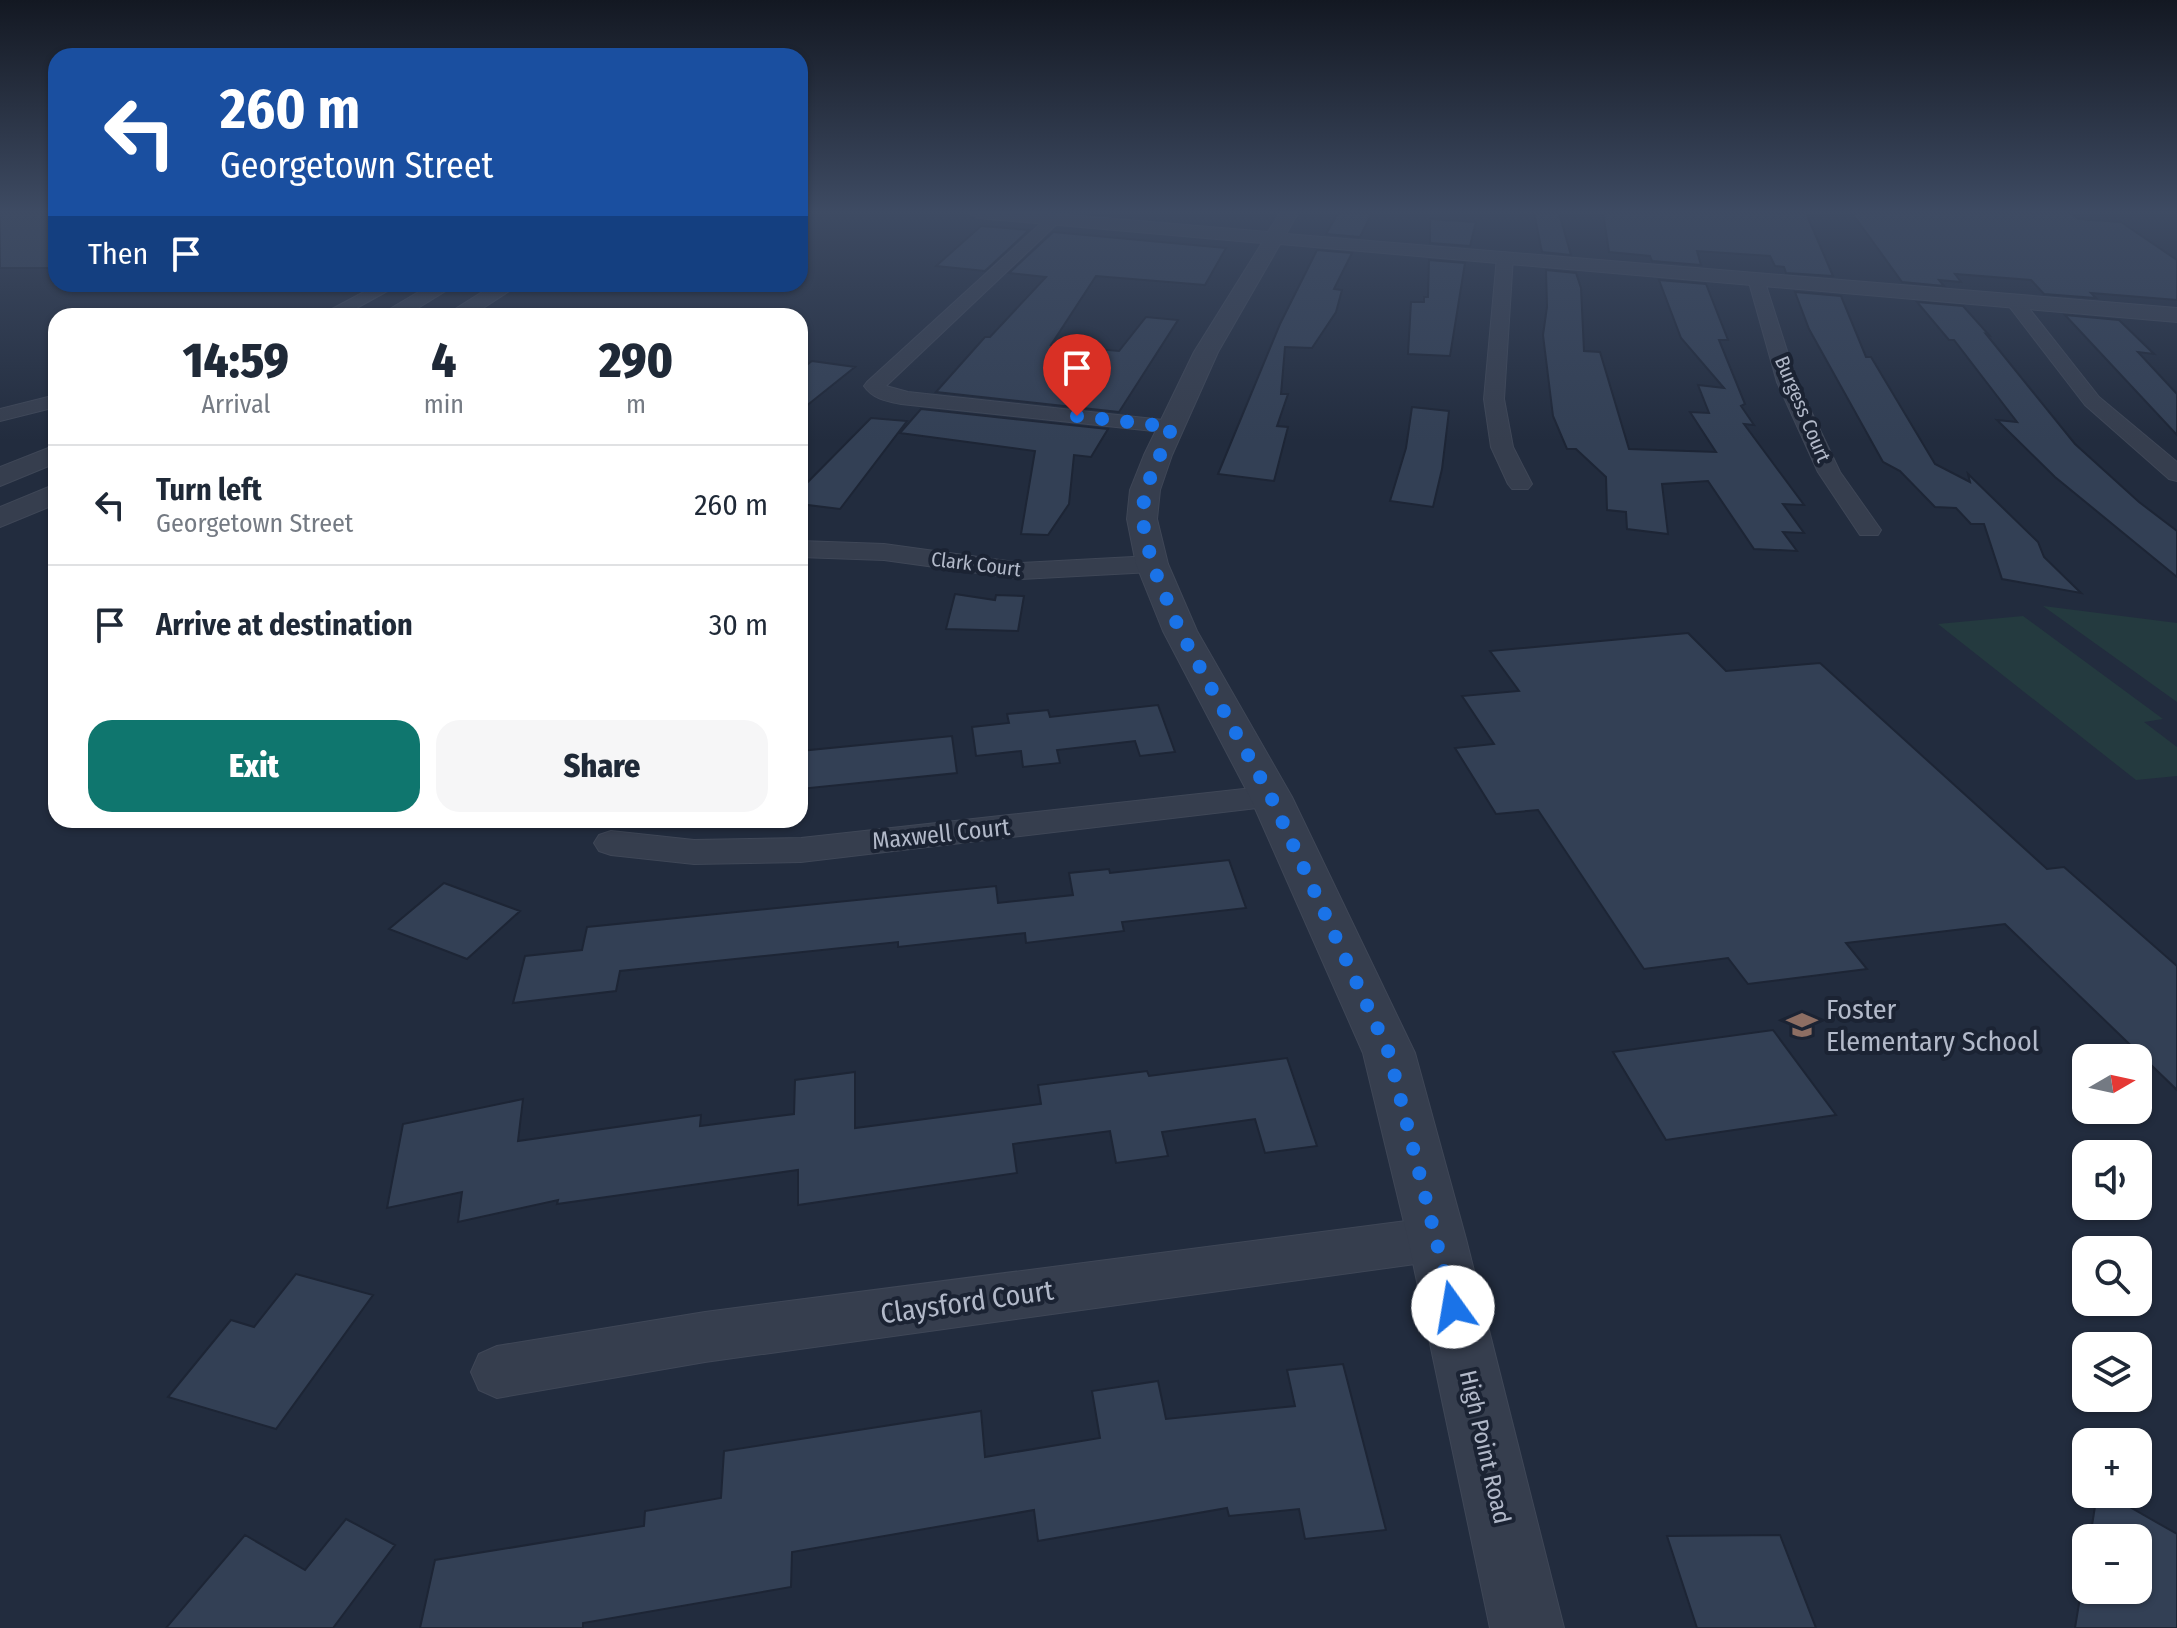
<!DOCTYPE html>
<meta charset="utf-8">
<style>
:root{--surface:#fff;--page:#f6f6f7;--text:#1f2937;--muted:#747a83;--line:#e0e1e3;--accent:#0f766e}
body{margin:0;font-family:"Fira Sans Condensed",sans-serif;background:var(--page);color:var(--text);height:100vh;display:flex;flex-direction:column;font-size:30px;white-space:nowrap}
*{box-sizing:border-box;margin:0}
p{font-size:26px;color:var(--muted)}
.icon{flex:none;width:44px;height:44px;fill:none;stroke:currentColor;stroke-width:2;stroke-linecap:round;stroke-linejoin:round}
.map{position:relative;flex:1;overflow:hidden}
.sheet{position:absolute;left:48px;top:308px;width:760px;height:520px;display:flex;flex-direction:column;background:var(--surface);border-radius:24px;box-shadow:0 2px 6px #0004}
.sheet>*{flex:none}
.top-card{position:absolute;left:48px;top:48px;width:760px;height:244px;border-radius:24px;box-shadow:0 2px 6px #0004;background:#1a4fa0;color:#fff;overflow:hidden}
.needle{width:52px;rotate:81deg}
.controls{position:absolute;left:2072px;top:1044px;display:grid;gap:16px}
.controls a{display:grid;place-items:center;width:80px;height:80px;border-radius:16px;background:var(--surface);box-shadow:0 2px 6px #0004;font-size:40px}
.pin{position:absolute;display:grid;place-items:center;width:68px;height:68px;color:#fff;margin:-82px -34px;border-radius:50% 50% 50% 0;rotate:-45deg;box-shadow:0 0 8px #0007}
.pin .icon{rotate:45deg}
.me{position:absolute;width:88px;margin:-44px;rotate:347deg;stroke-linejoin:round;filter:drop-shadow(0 0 6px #0008)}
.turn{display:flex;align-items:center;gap:28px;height:168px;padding:0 40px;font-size:36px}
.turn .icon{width:104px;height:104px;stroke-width:2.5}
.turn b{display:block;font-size:56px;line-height:68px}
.then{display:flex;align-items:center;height:76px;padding:0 40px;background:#0003;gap:16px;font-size:30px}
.eta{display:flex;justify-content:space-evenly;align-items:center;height:136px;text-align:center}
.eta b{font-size:48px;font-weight:800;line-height:56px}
.primary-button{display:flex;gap:16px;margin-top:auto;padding:16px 40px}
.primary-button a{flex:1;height:92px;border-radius:24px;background:var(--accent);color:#fff;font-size:32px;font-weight:800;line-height:92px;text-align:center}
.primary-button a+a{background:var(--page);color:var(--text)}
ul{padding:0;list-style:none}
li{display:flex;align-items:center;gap:24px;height:120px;padding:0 40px;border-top:2px solid var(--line)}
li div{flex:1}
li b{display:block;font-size:30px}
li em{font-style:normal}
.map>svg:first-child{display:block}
</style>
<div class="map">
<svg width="2177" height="1628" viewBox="0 0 2177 1628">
<rect width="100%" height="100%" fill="#222c3e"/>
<path fill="#243a3f" d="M2043,606L2177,623V702Z
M2023,616L2163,719L2144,722L2177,747V776L2136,780L1938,624Z"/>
<path fill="#334055" stroke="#1d2535" stroke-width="2" d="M0,213H56V268H0Z
M1338,213H1372L1360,237L1326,234Z
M1534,213H1559L1571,255L1542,252Z
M1603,213H1806L1833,276L1786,273L1784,267L1775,266L1770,256L1697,251L1701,265L1652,261L1650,256L1609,252Z
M1852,213H2071L2078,219L2121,222L2177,260V300L2091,293L2096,298L2044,294L2031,280L1955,274L1961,282L1939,280L1944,286L1902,282Z
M1430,219L1476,222L1470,246L1430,243Z
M981,226L1029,230L985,271L936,266Z
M1053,232L1226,248L1205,285L1096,276L1051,345L1119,351L1146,317L1178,320L1119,412L936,392L985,337H990L1046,277L1009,273Z
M1317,250L1352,253L1334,289L1342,290L1336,312L1312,348L1285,347L1281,394H1288L1277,426L1288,427L1274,481L1218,474L1280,324Z
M1429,260L1465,263L1450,356L1408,354L1411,302H1424V297H1428Z
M1546,270L1576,273L1581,288L1584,351L1600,352L1629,449L1716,452L1690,412L1709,413L1698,385L1724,388L1681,338L1659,280L1706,284L1728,340H1719L1745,404L1741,406L1754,425L1744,424L1804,505L1783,504L1804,533L1783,532L1797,551L1754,549L1708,481L1662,484L1668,534L1627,529L1626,512L1607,510L1606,477L1576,449H1567L1553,416L1543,335L1547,307Z
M1795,292L1841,296L1866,357H1871L1935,464L1970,482L1968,474L2038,542L2044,557L2081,593L2002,579L1984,524H1971L1956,508L1935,507L1900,471L1883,462L1809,329Z
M1917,302L1963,306L1989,335L1986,334L2075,444L2139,502L2177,531V577L2055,477L1997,420L2017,422L1954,340H1949Z
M2065,315L2119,320L2154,354L2138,352L2177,394V435Z
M812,361L855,367L800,411V370Z
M1412,407L1449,411L1442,469L1433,507L1390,501L1406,448Z
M921,409L1108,429L1091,457L1074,455L1069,504L1048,535L1021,534L1035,451L900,433Z
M871,418L907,421L840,509L800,504V490Z
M955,594L995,600L996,595L1024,596L1018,631L946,629Z
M1688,633L1726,671L1820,663L2047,869L2064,867L2177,966V1090L2005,924L1846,943L1867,969L1748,984L1728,958L1644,969L1538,810L1496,814L1455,748L1494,744L1462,696L1519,691L1490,651Z
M1158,705L1175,752L1140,756L1135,741L1057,750L1060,763L1023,767L1021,751L976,756L972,727L1009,723L1007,714L1048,710L1050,717Z
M952,736L957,773L800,789V751Z
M1229,860L1246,908L1122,922L1124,931L1026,943L1025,933L898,947V942L620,971L616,991L513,1003L525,956L582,950L587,927L996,886L998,903L1073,895L1069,873L1109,869L1110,873Z
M444,883L520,911L467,959L389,929Z
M1773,1030L1836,1115L1666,1140L1613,1052Z
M1287,1058L1317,1146L1265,1153L1255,1119L1162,1132L1168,1156L1116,1163L1110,1131L1013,1144L1017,1173L798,1205V1170L557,1204L558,1200L458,1222L462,1192L387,1208L403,1124L523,1099L518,1141L701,1115L700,1126L794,1114L795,1080L855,1072V1128L1041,1104L1038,1085L1147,1071L1149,1076Z
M296,1274L373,1295L276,1429L168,1397L231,1320L254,1327Z
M1343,1364L1386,1530L1305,1539L1299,1509L1229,1516L1227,1508L1038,1541L1034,1510L792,1552L791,1587L583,1623V1628H420L435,1560L644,1526L645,1511L721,1498L724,1451L981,1411L985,1457L1100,1438L1092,1391L1158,1381L1166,1419L1295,1406L1287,1370Z
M2097,1494H2107L2177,1534V1628H2075L2086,1561V1590H2138V1538H2090Z
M346,1519L395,1545L333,1628H166L245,1535L305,1570Z
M1780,1535L1816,1628H1697L1667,1536Z"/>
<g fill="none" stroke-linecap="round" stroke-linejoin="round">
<g stroke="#3f4757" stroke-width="2">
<path id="minor" d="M1054,215L1059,216V222L886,386L908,392L1172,421L1180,422L1183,427L1180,432L1172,433L901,404C886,401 873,399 864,386L867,382L1049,216Z
M1505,252L1513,257L1504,399L1513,447L1532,484L1528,489H1512L1508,484L1491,447L1484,399L1497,257Z
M1756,274L1764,279L1797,382L1840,472L1881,530L1878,535H1860L1818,472L1777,382L1748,279Z
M379,284H400L342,316H319Z
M2014,296L2020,297L2099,397L2177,462V481L2169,479L2085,405L2005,301Z
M56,395V407L0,421V409Z
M800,541L884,544L1021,563L1152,556L1161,559L1165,564L1161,569L1152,572L1021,579L884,560L800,557Z
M1271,786L1283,789L1288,797L1283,805L801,862L694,864L611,855L599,851L594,843L599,835L611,831L694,840L801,838Z
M1437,1217L1454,1223L1461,1239L1454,1255L1437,1261L705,1362L497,1398L479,1390L471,1372L479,1354L497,1346L705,1312Z"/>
</g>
<g stroke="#3f4757" stroke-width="2">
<path id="tertiary" d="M969,213H1045L1268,232L1280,213H1298L1286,234L2177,308V322L1280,244L1218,352L1172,455L1160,490L1157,519L1168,564L1197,631L1292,797L1415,1053L1466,1239L1564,1628H1490L1408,1239L1363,1053L1250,797L1163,631L1136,564L1127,519L1130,490L1144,455L1194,352L1262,243L978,218Z
M432,284H457L405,316H378Z
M495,284H520L471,316H444Z
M56,445V463L0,486V467Z
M56,484V504L0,527V507Z"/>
</g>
<use href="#minor" fill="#363e4e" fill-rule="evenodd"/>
<use href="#tertiary" fill="#363e4e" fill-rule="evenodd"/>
</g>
<linearGradient id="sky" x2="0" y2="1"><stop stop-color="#131822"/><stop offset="0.48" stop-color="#3e4b63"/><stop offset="1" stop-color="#3e4b63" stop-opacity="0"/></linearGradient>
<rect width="2177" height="441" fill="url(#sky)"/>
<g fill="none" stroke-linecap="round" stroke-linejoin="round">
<path stroke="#1a73e8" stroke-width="14" stroke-dasharray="0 25.2" d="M1077,416L1172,427L1145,490L1142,519L1152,564L1180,631L1271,797L1389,1053L1453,1307"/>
</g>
<defs>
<g id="school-bare" transform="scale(2.4)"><path d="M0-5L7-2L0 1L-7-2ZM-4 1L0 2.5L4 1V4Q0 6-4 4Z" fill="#8d6e63" stroke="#1b2333" stroke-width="2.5" paint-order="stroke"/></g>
</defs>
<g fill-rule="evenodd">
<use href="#school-bare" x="1802" y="1025"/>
</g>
<g text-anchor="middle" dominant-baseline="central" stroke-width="8" stroke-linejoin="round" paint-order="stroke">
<g font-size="20" fill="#b2b9c9" stroke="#1b2333">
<text transform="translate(1803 409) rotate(67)">Burgess Court</text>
<text transform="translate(976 564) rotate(7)">Clark Court</text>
</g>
<g font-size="24" fill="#b2b9c9" stroke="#1b2333">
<text transform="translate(941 834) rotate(-6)">Maxwell Court</text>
<text transform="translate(1485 1447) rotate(77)">High Point Road</text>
</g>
<g font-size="28" fill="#b2b9c9" stroke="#1b2333" text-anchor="start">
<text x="1826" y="1009">Foster<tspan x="1826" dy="32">Elementary School</tspan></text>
</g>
<g font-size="28" fill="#b2b9c9" stroke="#1b2333">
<text transform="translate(967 1302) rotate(-8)">Claysford Court</text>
</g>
</g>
</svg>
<div class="controls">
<a><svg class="needle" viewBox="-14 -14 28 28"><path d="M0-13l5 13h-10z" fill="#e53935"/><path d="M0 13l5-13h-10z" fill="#747a83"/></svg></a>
<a><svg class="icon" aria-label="sound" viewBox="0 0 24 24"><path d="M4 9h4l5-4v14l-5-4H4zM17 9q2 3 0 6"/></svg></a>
<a><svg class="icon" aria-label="search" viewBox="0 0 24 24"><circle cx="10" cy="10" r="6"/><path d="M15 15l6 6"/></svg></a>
<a><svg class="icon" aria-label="layers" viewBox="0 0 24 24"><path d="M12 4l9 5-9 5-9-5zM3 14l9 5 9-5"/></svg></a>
<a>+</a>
<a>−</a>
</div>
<div class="pin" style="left:1077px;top:416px;background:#d93025"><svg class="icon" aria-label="arrive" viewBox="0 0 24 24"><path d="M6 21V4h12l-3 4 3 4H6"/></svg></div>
<svg class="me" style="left:1453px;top:1307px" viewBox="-20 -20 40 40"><circle r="19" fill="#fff"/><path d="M0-13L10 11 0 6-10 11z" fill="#1a73e8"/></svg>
<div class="top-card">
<div class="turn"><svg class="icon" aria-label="left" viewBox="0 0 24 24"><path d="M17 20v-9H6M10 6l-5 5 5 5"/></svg><div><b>260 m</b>Georgetown Street</div></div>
<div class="then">Then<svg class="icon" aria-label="arrive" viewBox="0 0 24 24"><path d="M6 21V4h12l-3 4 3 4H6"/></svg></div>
</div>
<section class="sheet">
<div class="eta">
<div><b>14:59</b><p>Arrival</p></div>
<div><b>4</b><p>min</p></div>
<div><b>290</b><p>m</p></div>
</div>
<ul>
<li><svg class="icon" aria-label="left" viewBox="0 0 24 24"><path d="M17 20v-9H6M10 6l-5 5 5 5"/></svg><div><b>Turn left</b><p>Georgetown Street</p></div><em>260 m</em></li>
<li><svg class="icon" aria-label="arrive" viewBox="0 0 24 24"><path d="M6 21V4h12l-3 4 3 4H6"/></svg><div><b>Arrive at destination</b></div><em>30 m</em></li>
</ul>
<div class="primary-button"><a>Exit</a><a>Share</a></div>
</section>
</div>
